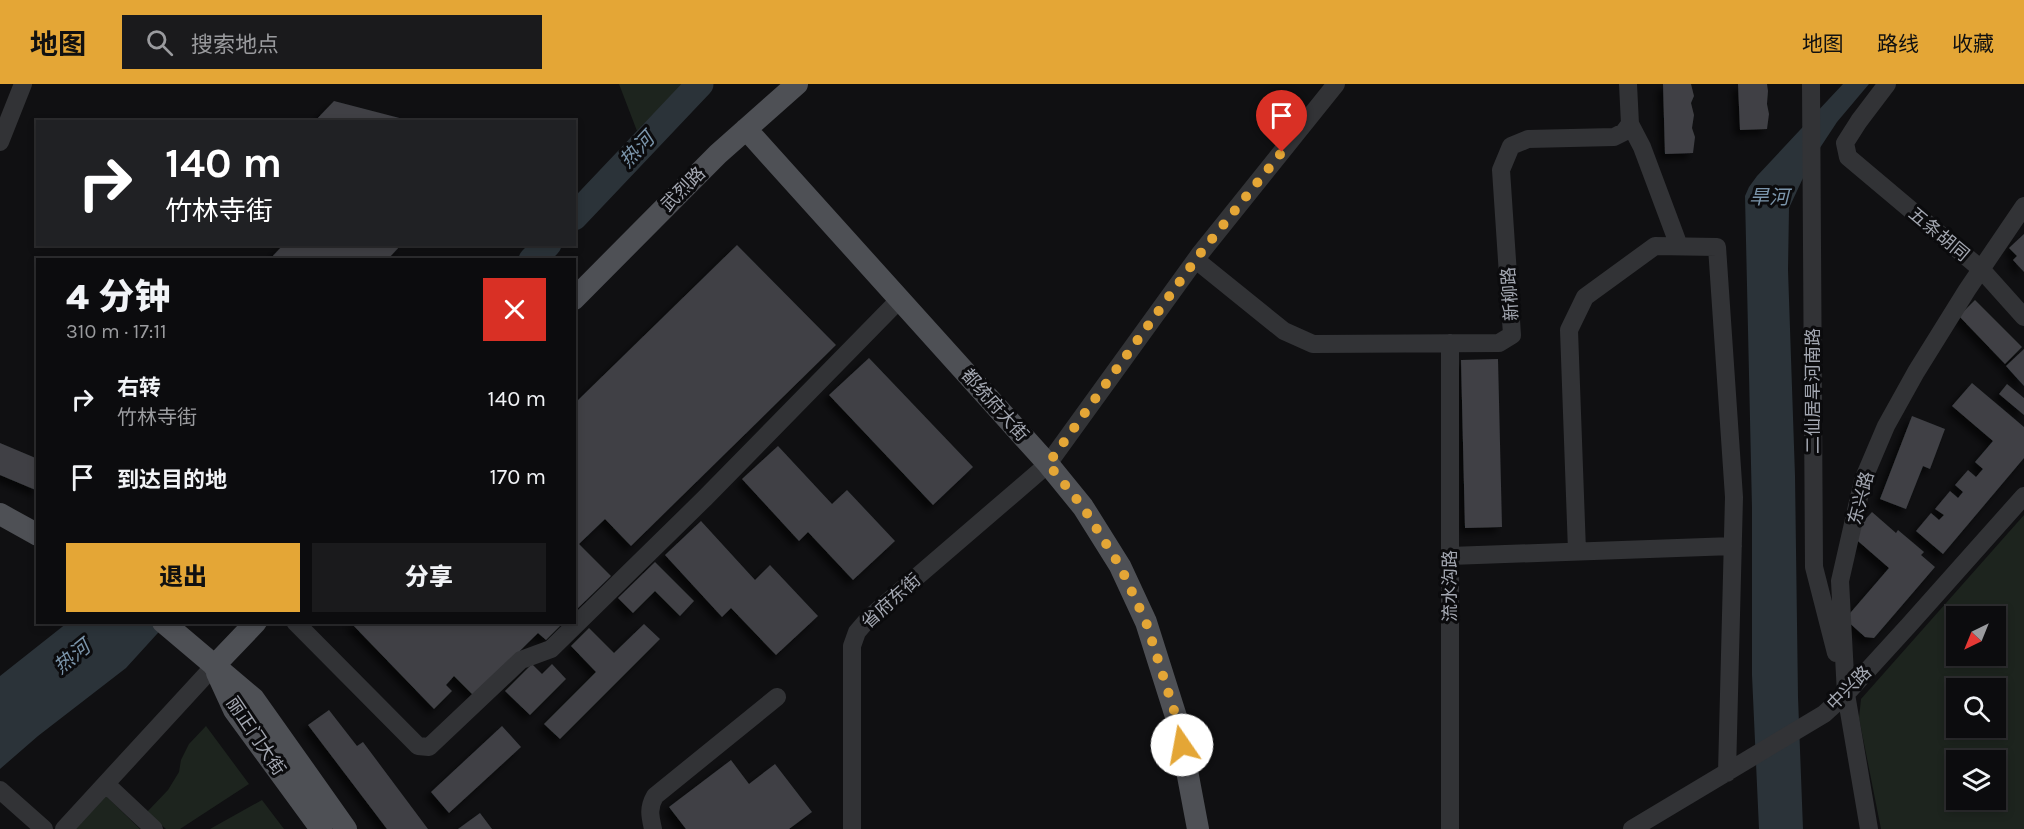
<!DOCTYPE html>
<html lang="zh">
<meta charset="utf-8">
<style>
:root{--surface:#0c0c0e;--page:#1a1a1c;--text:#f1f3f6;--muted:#9a9b9e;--line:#2c2c2e;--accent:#e4a636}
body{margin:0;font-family:Karla,"Noto Sans SC",sans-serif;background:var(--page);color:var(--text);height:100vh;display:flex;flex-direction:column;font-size:22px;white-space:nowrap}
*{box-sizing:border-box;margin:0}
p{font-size:20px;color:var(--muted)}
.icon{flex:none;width:33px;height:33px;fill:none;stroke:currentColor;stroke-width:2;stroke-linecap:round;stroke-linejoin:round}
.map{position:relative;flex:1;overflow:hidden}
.sheet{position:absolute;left:36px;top:174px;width:540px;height:366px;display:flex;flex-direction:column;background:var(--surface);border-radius:0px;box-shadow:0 3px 9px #0003,0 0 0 2px var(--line)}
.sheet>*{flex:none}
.banner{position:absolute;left:36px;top:36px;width:540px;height:126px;border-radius:0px;box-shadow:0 3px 9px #0003,0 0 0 2px var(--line);background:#202124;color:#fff;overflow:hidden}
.needle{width:39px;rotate:223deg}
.buttons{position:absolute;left:1946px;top:522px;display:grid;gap:12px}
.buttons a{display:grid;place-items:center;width:60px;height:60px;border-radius:0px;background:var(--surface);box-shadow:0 3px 9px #0003,0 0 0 2px var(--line);font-size:30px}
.pin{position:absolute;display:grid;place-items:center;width:51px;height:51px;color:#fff;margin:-62px -26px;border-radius:50% 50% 50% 0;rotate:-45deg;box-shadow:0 0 6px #0007}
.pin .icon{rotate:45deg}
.me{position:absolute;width:66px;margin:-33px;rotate:348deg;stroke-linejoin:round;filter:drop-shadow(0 0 4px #0008)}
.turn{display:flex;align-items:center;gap:21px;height:126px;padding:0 30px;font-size:27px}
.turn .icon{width:78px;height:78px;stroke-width:2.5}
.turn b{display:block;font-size:42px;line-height:51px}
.round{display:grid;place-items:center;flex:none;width:63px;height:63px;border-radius:0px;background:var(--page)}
.overview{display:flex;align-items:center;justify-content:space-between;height:102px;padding:0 30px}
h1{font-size:36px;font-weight:800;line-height:45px}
.action{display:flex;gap:12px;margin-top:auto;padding:12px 30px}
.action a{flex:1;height:69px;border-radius:0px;background:var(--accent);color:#111;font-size:24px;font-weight:800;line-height:69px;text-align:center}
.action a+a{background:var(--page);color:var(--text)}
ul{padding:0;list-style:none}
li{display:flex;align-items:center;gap:18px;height:78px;padding:0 30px}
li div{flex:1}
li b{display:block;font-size:22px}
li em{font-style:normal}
header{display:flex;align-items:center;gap:36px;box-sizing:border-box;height:84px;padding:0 30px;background:var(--accent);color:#111}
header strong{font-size:28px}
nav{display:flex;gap:33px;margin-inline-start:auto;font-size:21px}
.search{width:420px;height:54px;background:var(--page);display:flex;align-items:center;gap:15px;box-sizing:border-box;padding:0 21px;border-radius:0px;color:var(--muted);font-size:22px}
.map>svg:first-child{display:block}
</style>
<header>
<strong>地图</strong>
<div class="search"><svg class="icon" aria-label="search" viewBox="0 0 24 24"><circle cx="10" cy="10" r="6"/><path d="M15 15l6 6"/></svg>搜索地点</div>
<nav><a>地图</a><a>路线</a><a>收藏</a></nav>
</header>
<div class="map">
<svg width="2024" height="745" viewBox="0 0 2024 745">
<defs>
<filter id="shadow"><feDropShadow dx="-5.5" dy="5.5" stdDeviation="3" flood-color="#0009"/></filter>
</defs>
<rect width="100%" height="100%" fill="#101012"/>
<path fill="#1d241e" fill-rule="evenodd" d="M619,0H683L637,47Z
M2024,431V745H1881L1859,634L1861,615ZM1956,532H1995V572H1956ZM1956,604H1995V644H1956ZM1956,676H1995V716H1956Z
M206,642L249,700L180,745H166L147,728L168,706L179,688L181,676L189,660Z
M106,712L140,745H75Z
M262,716L284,745H210Z"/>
<path fill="#2b3339" d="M1843,0H1869L1837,38L1810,79L1789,124L1788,186L1795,392L1798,613L1803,745H1759L1752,591V424L1745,112L1749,103L1757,92Z
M67,539H167L126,584L38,652L0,685V592Z"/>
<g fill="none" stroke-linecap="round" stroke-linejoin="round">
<path stroke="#2b3339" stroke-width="27" d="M574,133L700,0
M532,176L548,160"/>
</g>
<path fill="#3f4045" filter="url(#shadow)" d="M1663,0H1691L1694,12L1691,19L1694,31L1692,44L1695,53L1693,69L1665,70Z
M1738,0H1767L1768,7L1767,20L1769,30L1767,45L1740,46Z
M334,17L411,37V38H314Z
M2024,150V188L2013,176L2017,172L2009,164Z
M284,160H402L387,176H269Z
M737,161L836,261L631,462L605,435L579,460L611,492L574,528V320Z
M1975,216L2022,263L2005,280L1959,232Z
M2024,265V302L2006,282Z
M869,274L973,383L933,421L829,311Z
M1498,275L1502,443L1465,444L1461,276Z
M1972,299L2024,343V374L1943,470L1916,447L1931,429L1939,436L1944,431L1935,425L1950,407L1958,414L1963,408L1955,401L1968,386L1976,393L1983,385L1975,378L1993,357L1952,322Z
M2007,300L2024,314V331L1999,310Z
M1912,332L1945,345L1930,385L1923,382L1906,425L1880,415Z
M0,359L38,375V407L0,391Z
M778,362L832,420L847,406L895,457L853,496L808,448L799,457L742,395Z
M1872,428L1896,449L1898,446L1924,468L1921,471L1935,483L1874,554L1865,553L1845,535L1889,484L1851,451Z
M701,437L755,496L770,481L818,532L776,571L731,524L722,533L665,471Z
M655,478L694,517L680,532L655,507L633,529L618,514Z
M350,538H564L546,556L538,549L474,612L454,592L446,601L452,607L434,625Z
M644,540L660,555L560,655L544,640L596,588L571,562L589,544L614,569Z
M532,580L542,590L552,580L566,595L530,631L505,607Z
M329,626L357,662L363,658L428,745H387L308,641Z
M502,642L521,663L449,729L431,708Z
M731,676L749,700L775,680L812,728L789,745H686L669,723Z
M480,729L492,745H458Z"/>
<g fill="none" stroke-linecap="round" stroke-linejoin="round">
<path stroke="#323336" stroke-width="18" d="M1811,0L1814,483L1836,569
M1887,0L1859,37L1845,59L1848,73L1981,185L2024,233
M1630,40L1642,63L1679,162
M0,58L23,0
M1196,176L1284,247L1313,260L1499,259L1512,251L1501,86L1511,62L1528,55L1614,53L1624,48L1630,40L1628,0
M1577,467L1569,246L1585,213L1655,162L1717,163L1734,413L1727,689
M1450,472L1733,462
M295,538L418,662L429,663L521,576L551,565L705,414L900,215
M106,700L154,745
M0,706L44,745
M64,745L214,582
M653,745C650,732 648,724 655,712L777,613
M852,745V562L857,548L869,534L1048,380L1199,171L1336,0
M1450,745V259
M1632,745L1824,630L1846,610L1909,541L2024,412
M1869,745L1846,610L1840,497L1863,396L1886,342L1916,288L1967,206L2024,122"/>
<path stroke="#4e5055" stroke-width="22" d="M746,45L1048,380L1083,423L1120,482L1146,538L1178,639L1198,745
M574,215L718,70L797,0
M0,430L38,451
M163,538L254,615L346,745
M214,582L256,538
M217,589L234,626L321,745"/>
</g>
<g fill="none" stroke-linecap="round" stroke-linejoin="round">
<path stroke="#e4a636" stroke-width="10" stroke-dasharray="0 18" d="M1182,661L1178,639L1146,538L1120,482L1083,423L1048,380L1199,171L1282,68"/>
</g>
<g text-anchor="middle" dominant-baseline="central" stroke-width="6" stroke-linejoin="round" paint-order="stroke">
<g font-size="18" fill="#a3a7b1" stroke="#0b0b0d">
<text transform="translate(683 105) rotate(-45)">武烈路</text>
<text transform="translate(1939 150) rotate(40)">五条胡同</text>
<text transform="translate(1510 210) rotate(-94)">新柳路</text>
<text transform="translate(1813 307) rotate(-90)">二仙居旱河南路</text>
<text transform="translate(995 321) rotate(48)">都统府大街</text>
<text transform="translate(1861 414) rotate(-75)">东兴路</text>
<text transform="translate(1450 502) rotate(-90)">流水沟路</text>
<text transform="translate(891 517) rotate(-42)">省府东街</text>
<text transform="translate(1849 604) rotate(-45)">中兴路</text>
<text transform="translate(256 652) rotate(56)">丽正门大街</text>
</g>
<g font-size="20" font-style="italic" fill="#7b95ab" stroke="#0b0b0d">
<text transform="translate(637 66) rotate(-47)">热河</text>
<text x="1769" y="113">旱河</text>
<text transform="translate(72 573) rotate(-39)">热河</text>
</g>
</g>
</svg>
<div class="buttons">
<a><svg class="needle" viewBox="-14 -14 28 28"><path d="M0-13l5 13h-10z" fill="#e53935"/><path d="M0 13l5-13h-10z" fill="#9a9b9e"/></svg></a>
<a><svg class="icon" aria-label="search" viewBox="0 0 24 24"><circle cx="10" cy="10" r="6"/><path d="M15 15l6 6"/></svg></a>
<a><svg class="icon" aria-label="layers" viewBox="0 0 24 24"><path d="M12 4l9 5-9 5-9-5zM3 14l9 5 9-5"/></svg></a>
</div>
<div class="pin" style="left:1282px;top:68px;background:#d93025"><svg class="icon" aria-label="arrive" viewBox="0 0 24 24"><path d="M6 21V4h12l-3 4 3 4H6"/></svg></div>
<svg class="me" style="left:1182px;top:661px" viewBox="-20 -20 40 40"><circle r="19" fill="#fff"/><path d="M0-13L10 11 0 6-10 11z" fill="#e4a636"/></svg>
<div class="banner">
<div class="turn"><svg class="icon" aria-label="right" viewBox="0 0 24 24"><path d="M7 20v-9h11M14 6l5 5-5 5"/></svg><div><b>140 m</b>竹林寺街</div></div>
</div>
<section class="sheet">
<div class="overview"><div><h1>4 分钟</h1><p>310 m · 17:11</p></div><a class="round" style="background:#d93025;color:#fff"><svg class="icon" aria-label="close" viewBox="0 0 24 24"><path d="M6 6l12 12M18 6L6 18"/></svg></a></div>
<ul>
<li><svg class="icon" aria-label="right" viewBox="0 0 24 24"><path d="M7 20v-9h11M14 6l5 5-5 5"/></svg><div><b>右转</b><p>竹林寺街</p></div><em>140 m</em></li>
<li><svg class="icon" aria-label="arrive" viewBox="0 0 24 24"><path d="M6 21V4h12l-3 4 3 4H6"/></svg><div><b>到达目的地</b></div><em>170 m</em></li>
</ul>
<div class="action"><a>退出</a><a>分享</a></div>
</section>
</div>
